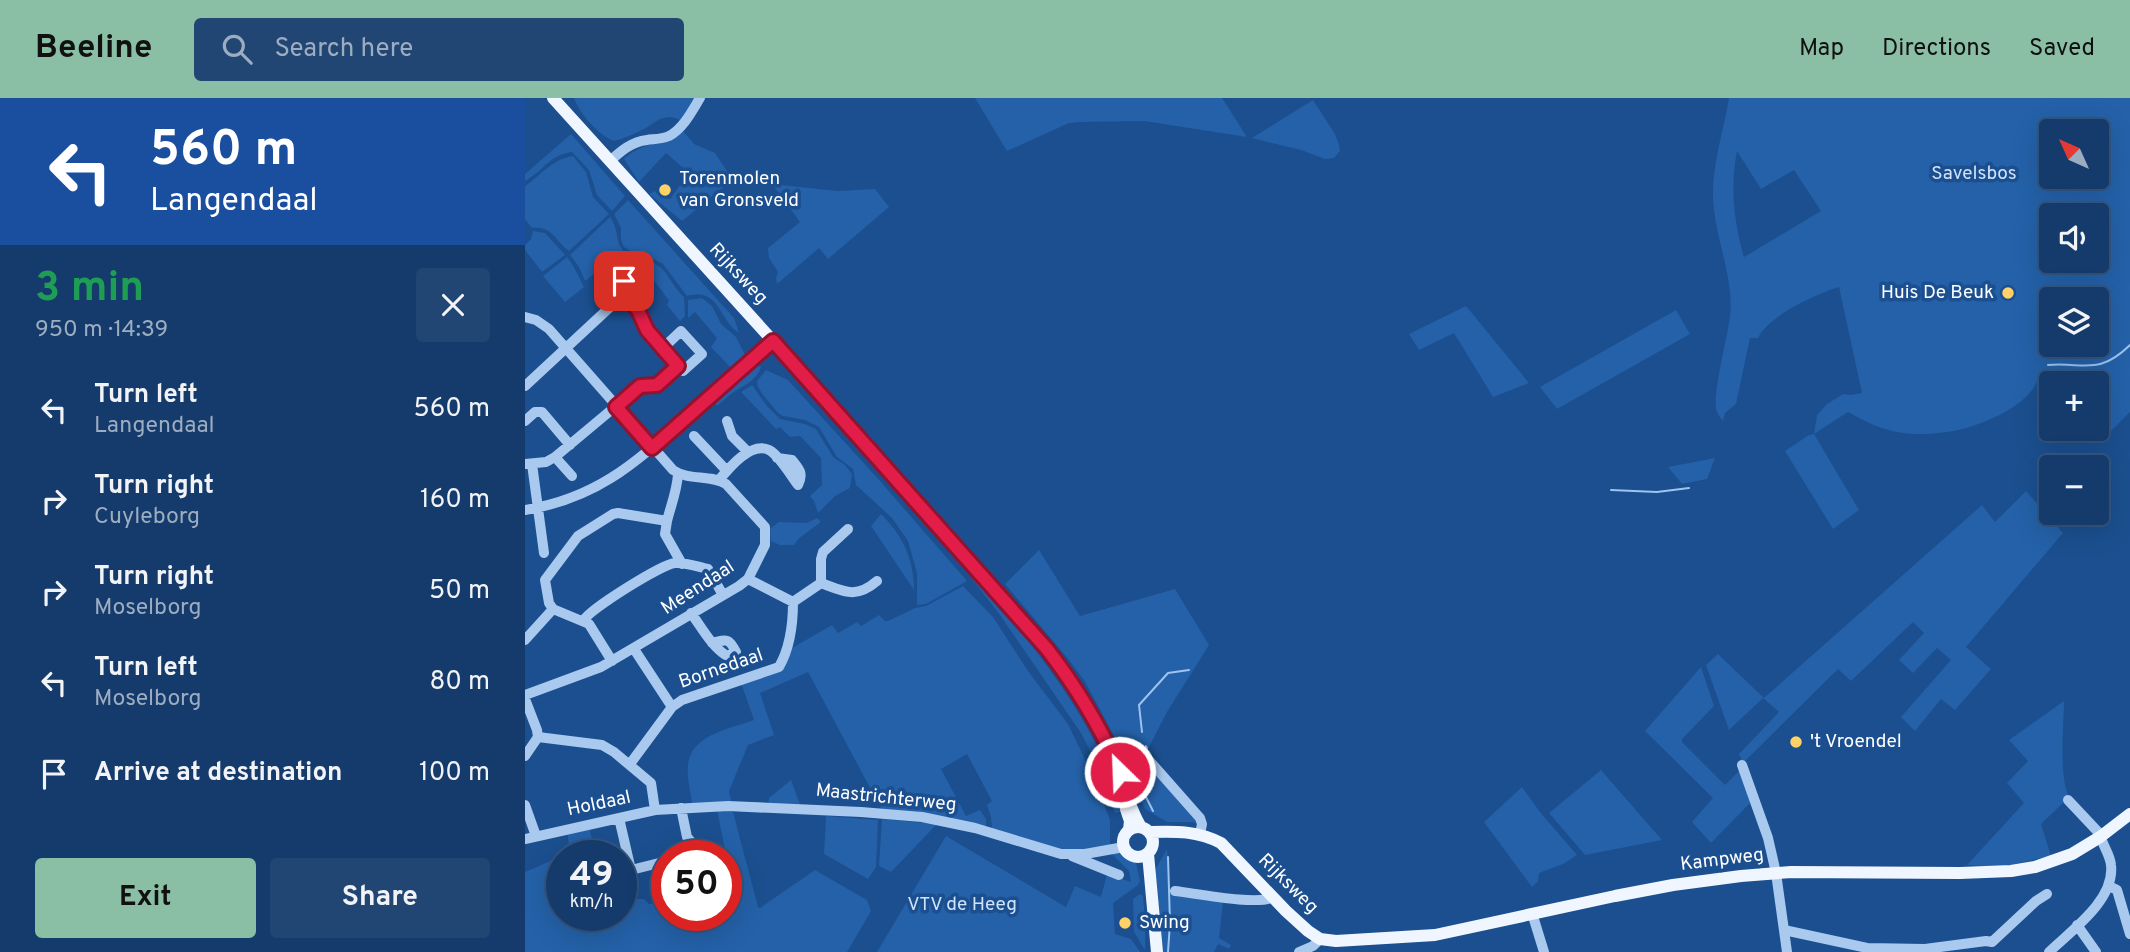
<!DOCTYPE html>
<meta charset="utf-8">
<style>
:root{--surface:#143b6b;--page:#214673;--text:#f1f3f6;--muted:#9dadc1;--line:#33557e;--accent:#8abfa5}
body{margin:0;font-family:Overpass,sans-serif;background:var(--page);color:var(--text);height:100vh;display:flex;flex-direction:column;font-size:26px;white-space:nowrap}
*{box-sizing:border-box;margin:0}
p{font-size:23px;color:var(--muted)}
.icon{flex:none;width:38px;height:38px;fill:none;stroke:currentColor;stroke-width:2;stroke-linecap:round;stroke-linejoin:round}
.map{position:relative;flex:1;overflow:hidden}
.side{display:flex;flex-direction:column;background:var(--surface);width:525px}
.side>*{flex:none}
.top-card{background:#1a4fa0;color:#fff;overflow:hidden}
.needle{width:46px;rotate:315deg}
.controls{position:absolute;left:1514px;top:21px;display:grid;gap:14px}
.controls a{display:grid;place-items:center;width:70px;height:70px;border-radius:7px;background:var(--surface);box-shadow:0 7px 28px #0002,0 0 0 2px var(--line);font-size:35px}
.speed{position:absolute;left:21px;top:742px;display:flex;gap:14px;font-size:35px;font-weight:700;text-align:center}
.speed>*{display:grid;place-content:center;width:91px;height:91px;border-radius:50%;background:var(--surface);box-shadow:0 7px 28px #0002,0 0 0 2px var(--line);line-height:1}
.speed small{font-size:18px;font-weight:400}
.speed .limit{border:10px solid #d22;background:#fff;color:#111}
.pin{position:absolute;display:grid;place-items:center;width:60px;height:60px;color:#fff;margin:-30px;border-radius:14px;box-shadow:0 4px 10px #0006}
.me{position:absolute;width:77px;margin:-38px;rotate:336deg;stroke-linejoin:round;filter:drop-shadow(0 0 5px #0008)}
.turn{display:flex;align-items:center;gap:24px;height:147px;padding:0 35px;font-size:32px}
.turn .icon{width:91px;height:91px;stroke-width:2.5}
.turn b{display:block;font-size:49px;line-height:60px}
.round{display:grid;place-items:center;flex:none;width:74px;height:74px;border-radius:7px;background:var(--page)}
.headline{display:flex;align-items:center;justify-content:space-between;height:119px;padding:0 35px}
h1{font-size:42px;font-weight:700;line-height:52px;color:#1e9e55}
.action{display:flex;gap:14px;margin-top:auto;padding:14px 35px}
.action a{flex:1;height:80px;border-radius:7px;background:var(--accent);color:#111;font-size:28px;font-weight:700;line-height:80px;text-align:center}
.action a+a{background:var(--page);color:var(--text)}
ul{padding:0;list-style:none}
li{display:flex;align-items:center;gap:21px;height:91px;padding:0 35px}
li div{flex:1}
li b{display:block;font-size:26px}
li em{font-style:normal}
header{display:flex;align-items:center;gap:42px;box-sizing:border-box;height:98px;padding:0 35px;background:var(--accent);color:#111}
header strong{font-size:33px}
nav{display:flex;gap:38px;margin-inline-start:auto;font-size:24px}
.search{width:490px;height:63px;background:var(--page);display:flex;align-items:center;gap:18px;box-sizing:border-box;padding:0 24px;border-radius:7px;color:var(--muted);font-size:26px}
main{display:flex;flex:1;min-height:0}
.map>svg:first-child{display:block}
</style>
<header>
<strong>Beeline</strong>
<div class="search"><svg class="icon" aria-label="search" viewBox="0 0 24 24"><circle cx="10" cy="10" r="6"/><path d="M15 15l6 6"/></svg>Search here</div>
<nav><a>Map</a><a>Directions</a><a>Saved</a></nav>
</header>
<main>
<section class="side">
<div class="top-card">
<div class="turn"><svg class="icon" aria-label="left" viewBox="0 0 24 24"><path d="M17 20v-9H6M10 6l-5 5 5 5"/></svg><div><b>560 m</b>Langendaal</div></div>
</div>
<div class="headline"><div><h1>3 min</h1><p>950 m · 14:39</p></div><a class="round"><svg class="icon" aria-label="close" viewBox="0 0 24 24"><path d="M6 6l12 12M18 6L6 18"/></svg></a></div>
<ul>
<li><svg class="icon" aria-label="left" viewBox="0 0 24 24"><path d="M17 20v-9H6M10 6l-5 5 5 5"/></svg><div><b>Turn left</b><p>Langendaal</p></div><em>560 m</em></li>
<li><svg class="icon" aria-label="right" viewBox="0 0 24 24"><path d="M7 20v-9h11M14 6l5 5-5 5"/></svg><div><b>Turn right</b><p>Cuyleborg</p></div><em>160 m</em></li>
<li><svg class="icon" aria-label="right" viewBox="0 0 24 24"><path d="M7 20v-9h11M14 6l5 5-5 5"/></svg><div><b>Turn right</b><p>Moselborg</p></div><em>50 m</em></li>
<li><svg class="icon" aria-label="left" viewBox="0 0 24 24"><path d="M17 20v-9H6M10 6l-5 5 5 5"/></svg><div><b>Turn left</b><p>Moselborg</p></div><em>80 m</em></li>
<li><svg class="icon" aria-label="arrive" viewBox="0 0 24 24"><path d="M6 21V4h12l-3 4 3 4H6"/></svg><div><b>Arrive at destination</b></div><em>100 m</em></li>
</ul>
<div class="action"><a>Exit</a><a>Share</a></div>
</section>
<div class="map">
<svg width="1605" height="854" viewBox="0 0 1605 854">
<rect width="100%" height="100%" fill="#1b4f8f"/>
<path fill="#2461a8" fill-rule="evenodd" d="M49,0H172L155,22C138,13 130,26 115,33C107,37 97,41 89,43C73,37 55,16 49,0Z
M450,0H697L722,39L619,23L554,24L544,25L482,53Z
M1204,0H1605V314L1575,344L1562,331H1572V285L1526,286L1517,274L1514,276C1510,308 1449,331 1422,334C1408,336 1392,337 1378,335C1357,332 1341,324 1323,314L1289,336L1334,412L1308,431L1260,353L1284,337L1289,336L1292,317L1302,306L1318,296L1326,297L1337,295L1314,189C1291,196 1243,218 1233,240H1225L1211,306L1200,315L1198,323C1196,320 1193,317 1192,314C1186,299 1203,238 1205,218C1209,183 1193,147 1189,112C1184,74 1198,37 1204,0ZM1572,33V79H1526V33ZM1212,53L1236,91L1269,72L1296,113L1219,159C1209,125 1205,89 1212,53ZM1572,117V163H1526V117ZM1526,201H1572V247H1526Z
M788,2L810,36L814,47L815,53L809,60L800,61L776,52L727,40Z
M157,32L169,46L190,55L202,73L210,80L157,123L124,96L130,93L136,100L145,101L164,75L141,55L114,84L99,61C117,44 138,47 157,32Z
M46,36L100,98L87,113L72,97L64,72L47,54C22,58 20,72 0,83V76Z
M48,58L61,74L68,99L84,116L44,153C30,143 28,128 7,130L0,121V88C17,76 28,61 48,58Z
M247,86L312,93L350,91L364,109L303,161L294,150L252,186L251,180L253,174L244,160L243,150L275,124Z
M103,102L209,220L214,235C193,221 195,189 162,198L138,166L121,157L113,158L99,149L96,142V130L89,116Z
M85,119C97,136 86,146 107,160L101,165L94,177L83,165L60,183L54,169L45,157Z
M8,133L20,135L40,157L17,174L0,152V147L6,141Z
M42,159C50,169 53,178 59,189L40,204L18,178Z
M119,161C147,171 141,182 159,199L160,218L155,223L142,207L144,202C133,189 122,169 105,166L111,162Z
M177,200L187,208L196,226L211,239L221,259L208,272L186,249L192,240L170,214L163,220V202Z
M941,208L946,214L1004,285L968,299L929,235L894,252L884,236Z
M1151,212L1165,236L1032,311L1015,289Z
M229,266L236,269C230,285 218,287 206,296C201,300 197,304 192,308L187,302Z
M241,272L263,282L355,383L442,483L401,506L392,507V475L383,443L367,420L331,387L328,371L312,359L294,329L280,322L258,318L253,315L238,297L233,289L232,283Z
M227,287L242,308L255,321L280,326L291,331L308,359L320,367L327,376L325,390L310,398L293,415L289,403L285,398L297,387L296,360L275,338L265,339L255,329L251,331L216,294Z
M1190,360L1182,381L1157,386L1143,369Z
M1501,393L1538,435L1441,549L1466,571L1430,612L1416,601L1390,633L1376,619L1426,562L1412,550L1388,575L1374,562L1399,535L1388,524L1326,583L1313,571L1218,665L1214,656L1254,614L1238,600L1204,632L1181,567L1193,556L1239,600L1457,407L1470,424Z
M356,416C378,438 389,461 389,492L346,428Z
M292,420L296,424L273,441L269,447H255L246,443L245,431L254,424L282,425Z
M421,447C477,510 534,573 572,648C583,669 593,690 599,713L590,715L575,672L556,635L475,517Z
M514,452L555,518L650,491L684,547L642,614L620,657L675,726L667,724H642L620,711L595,649L559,582L544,562L480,486Z
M438,488L468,519L503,573L543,626L570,682L585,722V749L545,754L467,732L466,719L462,707L467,703L442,656L416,671L441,718L455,712L461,721V731L357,712L283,574L235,595L249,637L223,647L204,693L207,706H167C166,693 160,675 164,661C171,636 207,630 229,622L216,585L253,572L262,553L307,527L313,535L332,524L336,528L354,517L360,523H363L390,510L401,508Z
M1176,569L1189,608L1157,641V644L1200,687L1214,673L1227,703L1186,745L1167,724L1188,700L1120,633Z
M1539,603C1539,629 1532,687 1548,706L1538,705L1516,726L1526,758L1475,769L1442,767L1499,705L1482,685L1503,663L1484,642Z
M1076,672L1137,742L1060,757L1024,715Z
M266,682L276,709L243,708L244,700Z
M997,689L1015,714L1052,757L1038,766L1014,775L1013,783L1007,789L959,724Z
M192,712L208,714L233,809L235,810L290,772L342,802L346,813L322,854H0V774L37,758V817H96V778L106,777L109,801H119L124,806L142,804V817H201V774L204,771Z
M301,718L353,722L351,769L343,781L299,756Z
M357,721L412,726L366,774L354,768Z
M64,729L71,758H37L45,752L42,734Z
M421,738L541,809L550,788L576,799L582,776L606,784L604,773L586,755L597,754L611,765L615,783L613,787L588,805L590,836L606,841L615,854H352Z
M642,751L645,795L698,804L694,840L706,847L704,851L693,846L689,854H638L630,772Z
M615,796L618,798L620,822V852L609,834L608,801Z"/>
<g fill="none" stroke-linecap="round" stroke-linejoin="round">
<path stroke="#9cc4f0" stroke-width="2" d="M1523,267C1560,264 1573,278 1605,247
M1086,392L1132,394L1164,390
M617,634L614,607L643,575L664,572
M621,648L622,650L605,667L628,713
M643,759L645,825L643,854"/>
<path stroke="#a9c9ee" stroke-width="10" d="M85,63C96,53 106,44 122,42C129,41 137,41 144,38C158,31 167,13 175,0
M98,197L113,212L122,232L158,273L177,256L156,233L138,250
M0,219L11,222L24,231L148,372C164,383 185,376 201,386L240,429V447L223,481L214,488L76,569L0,597
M0,288L98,197L99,183
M0,323L10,314H17L45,347
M202,323L207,338L223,354
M169,338L202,373
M30,359L47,378
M252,360L267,362C274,371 279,375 273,387
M0,366L21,364L30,359L115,288L132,287L153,268
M7,366L19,455
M194,382C204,370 226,343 244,352C254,357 266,378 273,387
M0,412C73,400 110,365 164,317C192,292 220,268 248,243
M142,423L140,436L157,466
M296,485V461L298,454L323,431
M268,504L296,485C320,494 331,501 352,483
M28,511L24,505L20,482L53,438L88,416L93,415L142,423C146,407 152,393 153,376
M166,515C177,530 187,549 202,558L211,554C204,540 202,541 187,545
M59,522C65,511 137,466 150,465C161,464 173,469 183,471L198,497
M0,542L28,511L64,526L87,563
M109,551L147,609
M0,601L12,632L13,639L0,658
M13,639L77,647L89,654L126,685L130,712
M622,660L675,720L677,726L675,736
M105,666L147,609L157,602L254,569C265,550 268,525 268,504L223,481
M1217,667L1243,740L1251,775L1262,854
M0,707L11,738
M156,710L162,739L169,747L171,758
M94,720L106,772L142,763
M0,741L130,712L203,708L336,714L397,719L450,730L536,756H560L599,749
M547,758L594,777
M1584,788L1592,792L1605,836
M650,793C669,795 733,808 748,799
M1007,815L1019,854
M1552,827L1571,854
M1259,832L1342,850L1400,851L1461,843L1467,844L1511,803L1522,796
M774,854L788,848L795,841
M1524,854C1547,832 1590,802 1586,767C1585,756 1577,747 1575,736L1543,702"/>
<path stroke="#f0f6ff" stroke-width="12" d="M28,0L248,243L522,551C548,585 571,618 588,658C597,679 604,711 616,729
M601,711L605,723L604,732
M598 744a15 15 0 1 1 30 0a15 15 0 1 1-30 0Z
M625,734C651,733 673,733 696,745L761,813L783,833L795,841L811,843L910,837L1090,798L1148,787L1216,778L1266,774L1435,775L1486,773L1510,769L1547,756L1575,739L1605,716
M623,756L632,854"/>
</g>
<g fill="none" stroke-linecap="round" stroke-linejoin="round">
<g stroke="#92132f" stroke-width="18">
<path id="route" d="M99,183L98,197L113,212L122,232L153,268L132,287L115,288L91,309L127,350L248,243L522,551C552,590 576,629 595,674"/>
</g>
<use href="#route" stroke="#e11d48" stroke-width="12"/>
</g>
<g fill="#ffd166" stroke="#1b4f8f" stroke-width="2.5">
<circle cx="140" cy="92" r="7"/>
<circle cx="1483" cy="195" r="7"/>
<circle cx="1271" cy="644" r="7"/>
<circle cx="600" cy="825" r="7"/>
</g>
<g text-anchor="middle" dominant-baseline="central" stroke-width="7" stroke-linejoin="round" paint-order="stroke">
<g font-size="19" fill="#cfe3fa" stroke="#1b4f8f">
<text x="1449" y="76">Savelsbos</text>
<text x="437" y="807">VTV de Heeg</text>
</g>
<g font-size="19" fill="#fff" stroke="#1b4f8f" text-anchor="start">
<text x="154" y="81">Torenmolen<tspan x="154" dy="22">van Gronsveld</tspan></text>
<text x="1469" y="195" text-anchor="end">Huis De Beuk</text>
<text x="1285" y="644">'t Vroendel</text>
<text x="614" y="825">Swing</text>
</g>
<g font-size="19" fill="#fff" stroke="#1b4f8f">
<text transform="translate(213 176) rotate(47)">Rijksweg</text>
<text transform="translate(173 490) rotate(-33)">Meendaal</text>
<text transform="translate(196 571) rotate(-19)">Bornedaal</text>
<text transform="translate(361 700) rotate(6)">Maastrichterweg</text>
<text transform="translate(74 706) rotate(-12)">Holdaal</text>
<text transform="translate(1197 762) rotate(-7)">Kampweg</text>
<text transform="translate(763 786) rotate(45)">Rijksweg</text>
</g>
</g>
</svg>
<div class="controls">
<a><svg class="needle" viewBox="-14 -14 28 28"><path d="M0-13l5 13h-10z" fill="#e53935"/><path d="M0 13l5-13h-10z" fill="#9dadc1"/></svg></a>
<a><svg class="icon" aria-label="sound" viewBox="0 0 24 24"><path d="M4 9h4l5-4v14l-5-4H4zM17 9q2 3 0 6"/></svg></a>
<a><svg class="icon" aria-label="layers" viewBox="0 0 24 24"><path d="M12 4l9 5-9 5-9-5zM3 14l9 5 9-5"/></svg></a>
<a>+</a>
<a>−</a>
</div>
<div class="speed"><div>49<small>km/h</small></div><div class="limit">50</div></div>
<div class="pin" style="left:99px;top:183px;background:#d93025"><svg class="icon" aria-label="arrive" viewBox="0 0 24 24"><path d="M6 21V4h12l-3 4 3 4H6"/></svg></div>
<svg class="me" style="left:595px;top:674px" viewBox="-20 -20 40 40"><circle r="17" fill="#e11d48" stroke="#fff" stroke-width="3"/><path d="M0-11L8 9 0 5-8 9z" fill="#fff"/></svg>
</div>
</main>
